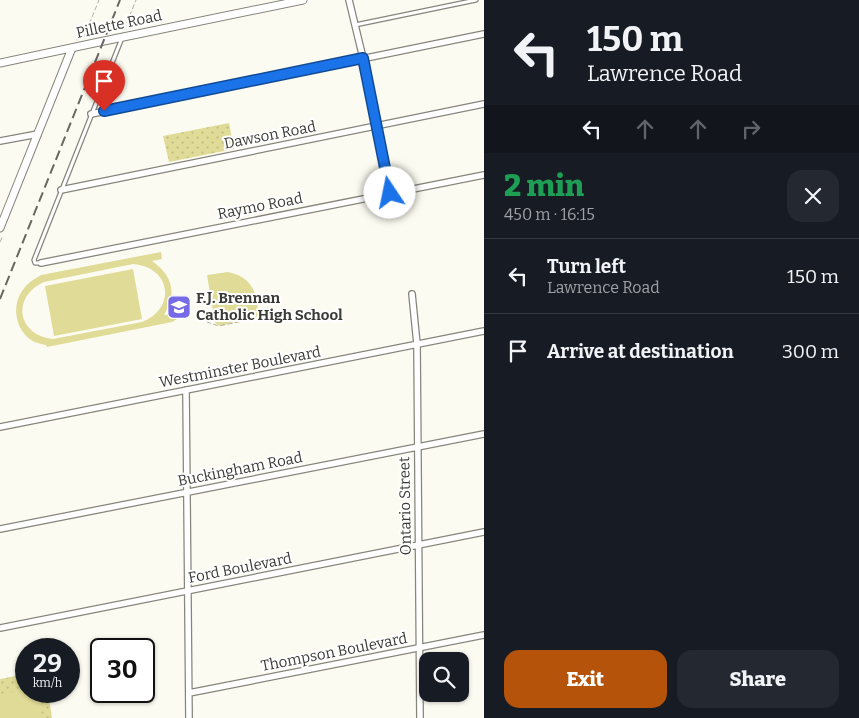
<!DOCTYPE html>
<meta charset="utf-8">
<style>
:root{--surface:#171b24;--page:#242831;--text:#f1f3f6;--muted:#9ea1a6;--line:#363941;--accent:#b45309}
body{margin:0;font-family:Bitter,serif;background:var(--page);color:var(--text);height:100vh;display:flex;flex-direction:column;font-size:19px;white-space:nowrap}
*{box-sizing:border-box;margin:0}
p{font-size:16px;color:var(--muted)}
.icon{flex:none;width:28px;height:28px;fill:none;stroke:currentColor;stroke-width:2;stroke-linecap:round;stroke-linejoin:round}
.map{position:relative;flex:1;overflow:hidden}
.sheet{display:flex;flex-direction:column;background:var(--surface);width:375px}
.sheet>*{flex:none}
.hud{background:#171b24;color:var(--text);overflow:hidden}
.fabs{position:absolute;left:419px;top:652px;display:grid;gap:10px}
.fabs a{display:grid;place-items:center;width:50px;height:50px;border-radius:10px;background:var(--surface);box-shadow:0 1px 4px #0004;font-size:25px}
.speed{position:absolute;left:15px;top:638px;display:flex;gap:10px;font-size:25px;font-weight:700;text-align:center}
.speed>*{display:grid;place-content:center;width:65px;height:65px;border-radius:50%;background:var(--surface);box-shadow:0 1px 4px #0004;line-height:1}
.speed small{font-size:12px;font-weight:400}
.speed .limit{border:2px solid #111;border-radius:8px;background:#fff;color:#111}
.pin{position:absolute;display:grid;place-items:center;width:42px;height:42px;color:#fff;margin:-51px -21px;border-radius:50% 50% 50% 0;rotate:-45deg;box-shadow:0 0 5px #0007}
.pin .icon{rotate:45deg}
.me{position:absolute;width:55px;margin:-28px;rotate:349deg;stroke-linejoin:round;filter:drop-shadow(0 0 4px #0008)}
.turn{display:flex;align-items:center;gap:18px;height:105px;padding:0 20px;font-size:22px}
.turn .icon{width:65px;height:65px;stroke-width:2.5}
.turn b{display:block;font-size:35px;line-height:42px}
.lanes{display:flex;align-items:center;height:48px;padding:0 20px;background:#0003;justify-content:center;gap:25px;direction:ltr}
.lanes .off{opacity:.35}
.round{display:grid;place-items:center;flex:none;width:52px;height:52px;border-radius:15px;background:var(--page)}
.headline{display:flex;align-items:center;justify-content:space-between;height:85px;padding:0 20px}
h1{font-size:30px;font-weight:800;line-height:38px;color:#1e9e55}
.cta{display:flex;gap:10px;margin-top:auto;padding:10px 20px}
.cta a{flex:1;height:58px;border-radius:15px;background:var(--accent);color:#fff;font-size:20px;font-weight:800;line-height:58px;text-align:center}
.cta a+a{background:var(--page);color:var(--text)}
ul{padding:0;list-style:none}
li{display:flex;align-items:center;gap:15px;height:75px;padding:0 20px;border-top:1px solid var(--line)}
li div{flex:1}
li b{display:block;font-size:19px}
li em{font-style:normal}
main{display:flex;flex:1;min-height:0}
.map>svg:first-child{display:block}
</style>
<main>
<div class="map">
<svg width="484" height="718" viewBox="0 0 484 718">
<defs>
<pattern id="park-dots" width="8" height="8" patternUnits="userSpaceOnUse" patternTransform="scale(1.25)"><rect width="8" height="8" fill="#e0db97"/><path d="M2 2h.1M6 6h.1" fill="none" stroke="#c1bd83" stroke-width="1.8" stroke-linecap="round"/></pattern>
</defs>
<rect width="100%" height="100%" fill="#fcfbf1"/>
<path fill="url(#park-dots)" d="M229,123L234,149L169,162L163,136Z
M26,674V691H48L52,718H0V679Z"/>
<path fill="#e0db97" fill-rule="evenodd" d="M161,252L162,259L152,261C173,276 177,293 164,315L176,314L177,319L172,322L47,347L46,345C41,344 36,343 31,340C14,328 11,303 25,287C29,282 36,278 41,275ZM133,264C171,267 177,308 142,322L53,339C17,335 11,297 44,282Z
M133,269L142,319L54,336L45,286Z
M228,272C252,277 258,293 258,316L220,326L215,323L207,275Z
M26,690V691H41L39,718H0V694Z"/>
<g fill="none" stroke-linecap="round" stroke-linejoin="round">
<g stroke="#86857c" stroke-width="5.5">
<path id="service" d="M355,25L476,0
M41,263H35L34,260L122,38"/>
</g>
<g stroke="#86857c" stroke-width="8">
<path id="minor" d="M349,0L363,58L390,193
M91,114L484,34
M0,141L38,134
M61,190L484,104
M41,263L484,175
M412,294L417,344L420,718
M186,390L189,718
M0,427L484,331
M0,529L484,434
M0,628L484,532
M189,693L484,635"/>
</g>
<g stroke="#86857c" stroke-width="9">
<path id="tertiary" d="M0,63L99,42L303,0
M0,228L72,48"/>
</g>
<path stroke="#b1b1a9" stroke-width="1" stroke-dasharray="5 2.5" stroke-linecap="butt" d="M124,30L136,0
M76,40L84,37L99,0
M0,242L3,235
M204,314L207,322L219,326L297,310"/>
<use href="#service" stroke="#fff" stroke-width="3"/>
<use href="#minor" stroke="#fff" stroke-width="5.5"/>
<use href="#tertiary" stroke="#fff" stroke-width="7"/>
<path stroke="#686762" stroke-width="2" stroke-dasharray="10 5" stroke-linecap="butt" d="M0,299L120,0"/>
</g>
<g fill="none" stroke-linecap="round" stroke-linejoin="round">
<g stroke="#114b97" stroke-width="12">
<path id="route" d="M104,111L363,58L390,193"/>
</g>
<use href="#route" stroke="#1a73e8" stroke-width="9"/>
</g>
<defs>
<g id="school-square" transform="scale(1.25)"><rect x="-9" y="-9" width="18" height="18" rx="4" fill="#766ae5" stroke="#fff"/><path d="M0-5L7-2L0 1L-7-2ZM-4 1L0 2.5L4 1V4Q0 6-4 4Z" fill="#fff"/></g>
</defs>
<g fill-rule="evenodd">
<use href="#school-square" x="179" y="307"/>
</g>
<g text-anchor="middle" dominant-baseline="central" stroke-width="4" stroke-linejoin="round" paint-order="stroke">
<g font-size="15" fill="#3a3a36" stroke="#fff">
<text transform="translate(119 24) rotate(-12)">Pillette Road</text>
<text transform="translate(270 135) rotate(-11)">Dawson Road</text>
<text transform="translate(260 206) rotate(-11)">Raymo Road</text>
<text transform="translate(240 367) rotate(-11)">Westminster Boulevard</text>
<text transform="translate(240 469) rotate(-11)">Buckingham Road</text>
<text transform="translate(405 506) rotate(-91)">Ontario Street</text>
<text transform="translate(240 568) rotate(-11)">Ford Boulevard</text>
<text transform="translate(334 652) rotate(-11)">Thompson Boulevard</text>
</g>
<g font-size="15" font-weight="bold" fill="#3a3a36" stroke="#fff" text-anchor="start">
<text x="196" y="298">F.J. Brennan<tspan x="196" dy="17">Catholic High School</tspan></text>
</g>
</g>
</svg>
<div class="fabs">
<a><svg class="icon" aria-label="search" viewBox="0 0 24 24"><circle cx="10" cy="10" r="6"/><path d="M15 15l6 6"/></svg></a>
</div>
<div class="speed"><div>29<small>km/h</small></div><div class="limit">30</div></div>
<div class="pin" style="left:104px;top:111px;background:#d93025"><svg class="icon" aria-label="arrive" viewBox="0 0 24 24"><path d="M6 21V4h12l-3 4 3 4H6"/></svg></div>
<svg class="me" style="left:390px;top:193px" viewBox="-20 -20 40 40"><circle r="19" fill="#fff"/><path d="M0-13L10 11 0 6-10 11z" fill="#1a73e8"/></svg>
</div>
<section class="sheet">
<div class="hud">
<div class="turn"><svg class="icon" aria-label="left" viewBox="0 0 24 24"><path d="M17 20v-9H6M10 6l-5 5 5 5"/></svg><div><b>150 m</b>Lawrence Road</div></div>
<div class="lanes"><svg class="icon" aria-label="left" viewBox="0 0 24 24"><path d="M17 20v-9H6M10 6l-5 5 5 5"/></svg><svg class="icon off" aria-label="ahead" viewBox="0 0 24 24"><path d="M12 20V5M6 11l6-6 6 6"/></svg><svg class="icon off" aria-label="ahead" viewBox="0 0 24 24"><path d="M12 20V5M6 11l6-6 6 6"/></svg><svg class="icon off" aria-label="right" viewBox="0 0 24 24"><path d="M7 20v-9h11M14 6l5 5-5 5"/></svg></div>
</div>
<div class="headline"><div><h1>2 min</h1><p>450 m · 16:15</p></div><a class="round"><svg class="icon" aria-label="close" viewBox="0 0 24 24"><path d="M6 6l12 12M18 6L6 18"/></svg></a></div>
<ul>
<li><svg class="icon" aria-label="left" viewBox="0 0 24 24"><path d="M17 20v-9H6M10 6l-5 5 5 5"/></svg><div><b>Turn left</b><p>Lawrence Road</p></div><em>150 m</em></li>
<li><svg class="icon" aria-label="arrive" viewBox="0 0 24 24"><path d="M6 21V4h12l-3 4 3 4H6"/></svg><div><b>Arrive at destination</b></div><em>300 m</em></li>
</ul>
<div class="cta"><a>Exit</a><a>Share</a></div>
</section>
</main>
